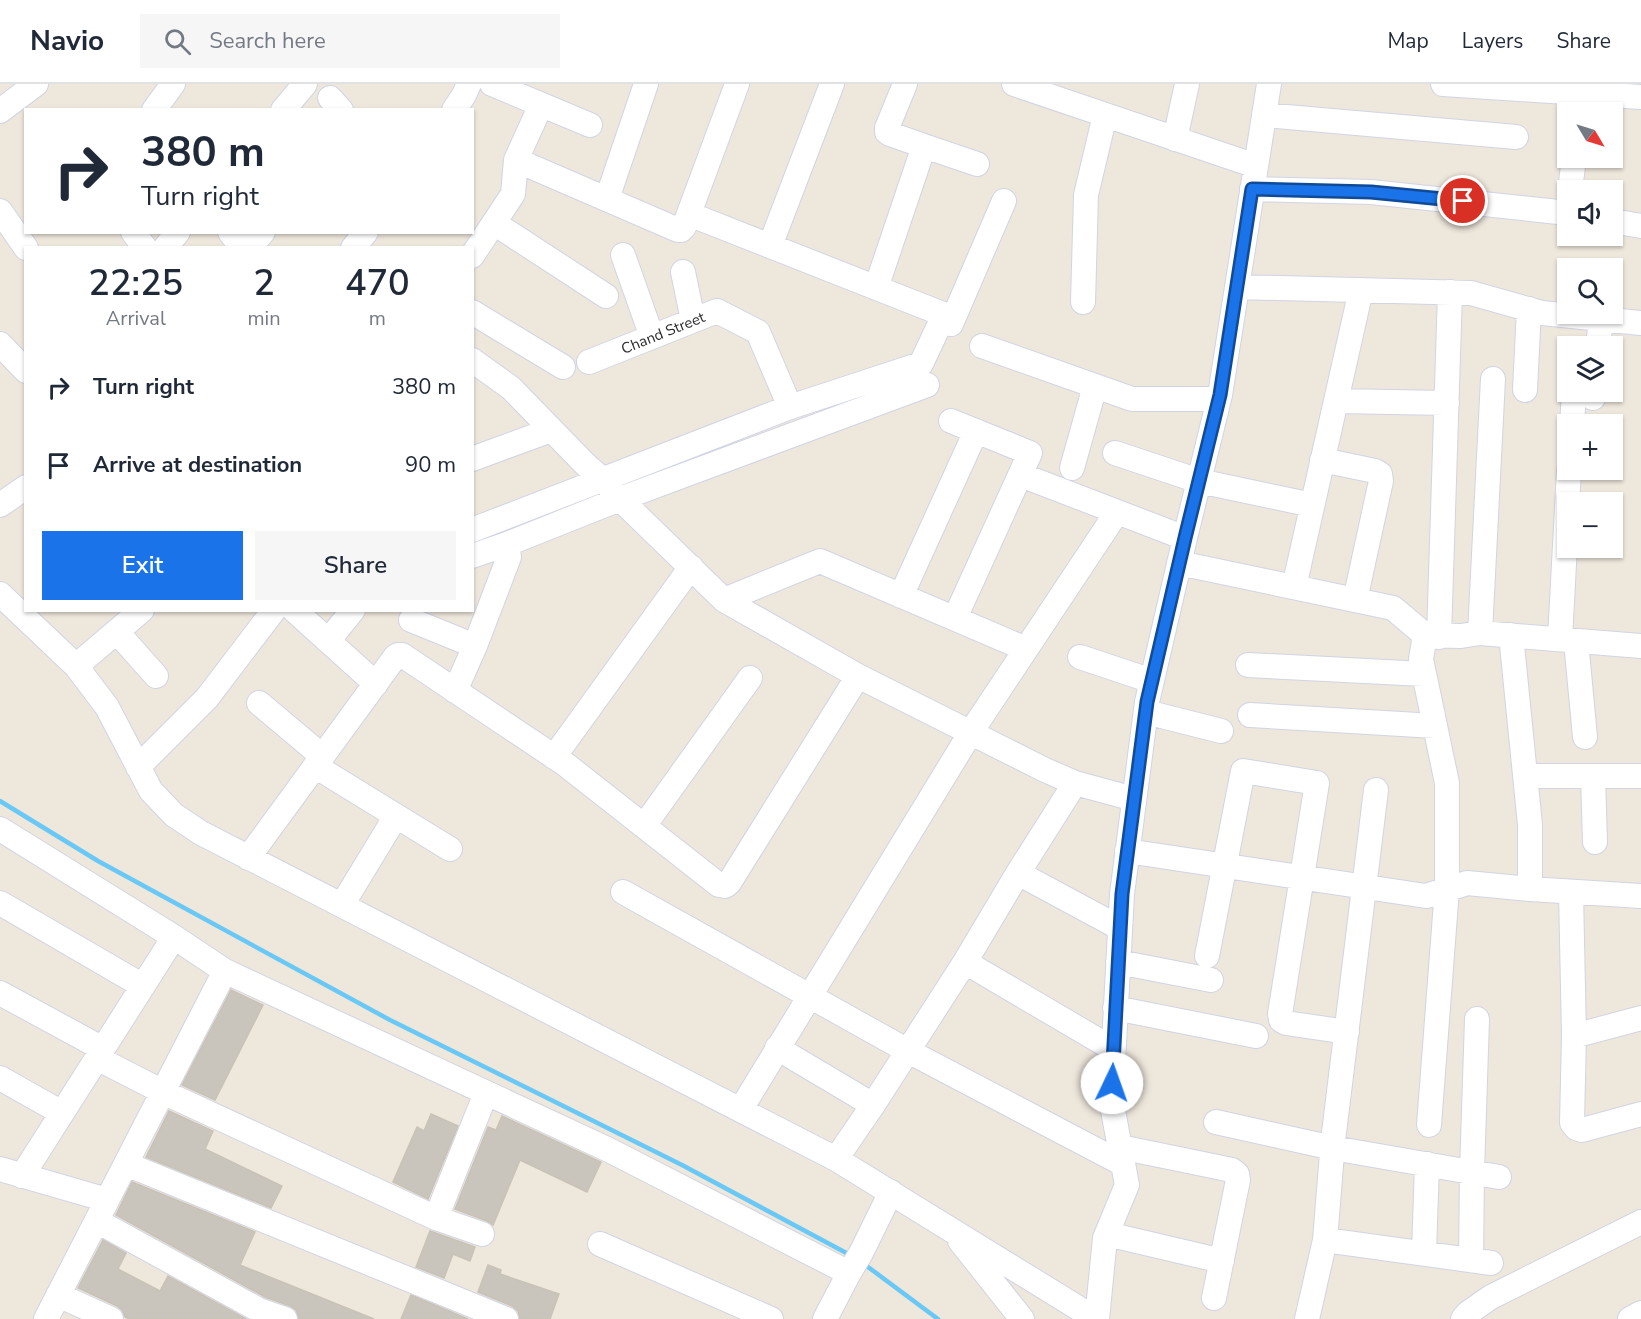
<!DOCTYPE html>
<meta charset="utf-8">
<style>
:root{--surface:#fff;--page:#f6f6f7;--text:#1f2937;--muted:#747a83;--line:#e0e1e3;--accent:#1a73e8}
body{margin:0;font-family:"Nunito Sans",sans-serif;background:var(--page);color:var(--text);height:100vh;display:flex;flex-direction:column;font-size:22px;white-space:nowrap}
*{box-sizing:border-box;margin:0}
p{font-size:20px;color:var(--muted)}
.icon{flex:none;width:33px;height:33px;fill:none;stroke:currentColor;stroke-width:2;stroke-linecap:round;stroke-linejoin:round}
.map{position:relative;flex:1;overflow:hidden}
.drawer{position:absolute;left:24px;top:162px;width:450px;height:366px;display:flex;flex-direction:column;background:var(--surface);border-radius:0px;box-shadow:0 2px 4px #0004}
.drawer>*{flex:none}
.top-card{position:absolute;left:24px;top:24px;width:450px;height:126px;border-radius:0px;box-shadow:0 2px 4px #0004;background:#fff;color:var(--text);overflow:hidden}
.needle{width:39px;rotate:128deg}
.fabs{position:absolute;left:1557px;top:18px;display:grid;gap:12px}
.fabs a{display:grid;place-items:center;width:66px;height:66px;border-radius:0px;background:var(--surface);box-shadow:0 2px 4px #0004;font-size:30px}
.pin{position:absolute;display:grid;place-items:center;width:51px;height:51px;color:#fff;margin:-26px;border:3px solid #fff;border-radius:50%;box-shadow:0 2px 6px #0007}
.me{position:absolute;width:66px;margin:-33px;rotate:3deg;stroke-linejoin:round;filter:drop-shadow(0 0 4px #0008)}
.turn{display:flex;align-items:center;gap:21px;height:126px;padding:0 18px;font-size:27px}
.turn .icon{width:78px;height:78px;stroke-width:2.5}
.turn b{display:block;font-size:42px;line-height:51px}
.eta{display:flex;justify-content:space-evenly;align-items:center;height:102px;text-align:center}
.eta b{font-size:36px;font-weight:600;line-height:42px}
.primary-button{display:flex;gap:12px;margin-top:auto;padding:12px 18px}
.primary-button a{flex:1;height:69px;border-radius:0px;background:var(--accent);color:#fff;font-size:24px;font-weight:600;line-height:69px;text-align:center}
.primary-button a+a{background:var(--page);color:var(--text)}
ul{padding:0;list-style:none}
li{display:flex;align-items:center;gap:18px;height:78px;padding:0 18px}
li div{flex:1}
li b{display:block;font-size:22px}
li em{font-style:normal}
header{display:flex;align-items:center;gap:36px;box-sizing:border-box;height:84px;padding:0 30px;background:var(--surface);border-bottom:2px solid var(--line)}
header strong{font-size:28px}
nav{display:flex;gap:33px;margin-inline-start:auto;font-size:21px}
.search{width:420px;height:54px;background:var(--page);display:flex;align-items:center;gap:15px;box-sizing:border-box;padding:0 21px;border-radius:0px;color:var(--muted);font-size:22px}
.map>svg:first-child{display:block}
</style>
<header>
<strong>Navio</strong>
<div class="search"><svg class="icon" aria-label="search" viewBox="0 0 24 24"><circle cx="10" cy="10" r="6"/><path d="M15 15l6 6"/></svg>Search here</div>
<nav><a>Map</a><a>Layers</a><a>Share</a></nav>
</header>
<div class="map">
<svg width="1641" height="1235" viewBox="0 0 1641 1235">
<rect width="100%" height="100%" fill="#eee7dc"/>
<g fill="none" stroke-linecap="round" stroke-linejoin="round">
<path stroke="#69c8f5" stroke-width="4.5" d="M0,717L98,777L390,936L682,1081L852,1172
M864,1180L938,1235"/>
</g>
<path fill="#c9c4bc" stroke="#c9c3b6" stroke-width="1.5" d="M231,906L263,921L215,1016L182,1001Z
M169,1027L213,1047L205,1065L282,1102L271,1124L146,1073Z
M431,1030L458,1042L428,1115L393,1098L417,1043L424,1047Z
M502,1032L601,1078L587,1108L520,1076L493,1141L487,1137L455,1125L488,1043L496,1046Z
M132,1098L255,1148L240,1181L374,1235H299L296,1226L290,1222L265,1213L116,1131Z
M430,1147L475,1163L470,1177L453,1170L444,1194L416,1183Z
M103,1156L126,1169L118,1185L160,1207L168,1192L246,1235H129L125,1233L122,1226L117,1222L78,1204Z
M488,1181L501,1186L500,1190L559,1210L550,1235H520L518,1227L512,1222L478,1208Z
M411,1211L468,1235H401Z"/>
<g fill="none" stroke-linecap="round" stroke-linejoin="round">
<g stroke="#d1d4e4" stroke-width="26">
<path id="minor" d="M492,0L590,41
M1014,0L1256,82
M1443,0L1641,13
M330,14L341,26
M541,21L516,76L678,146H681L684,143L737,0
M154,26L173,0
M283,26L305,0
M454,26L464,11L469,0
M0,27L36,0
M1264,31L1516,53
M1175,55L1187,0
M924,62L977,80
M1252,105L1371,108L1568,129
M1570,106L1574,74
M607,115L646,0
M0,127L26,164
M689,130L953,234
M1612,137L1641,142
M494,139L606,212
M133,148L145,164
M230,148L242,164
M770,162L832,0
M165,164L178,148
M249,164L263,148
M353,164L366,148
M623,171L652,253
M472,172L513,110L516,76
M683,188L693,236
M1237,203L1471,209L1542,229L1641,239
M876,204L924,62L890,50L887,48V44L905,0
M1083,218L1086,111L1105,31
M472,228L563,283
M951,240L1004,117
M0,260L26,287
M982,262L1132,315H1219
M1598,262L1601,235
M472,276L511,304L586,381L602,395L620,415L724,516L858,592L1045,686L1075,699L1134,715
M589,278L717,227L758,248L790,323
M1525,306L1529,225
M1593,314L1594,308
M1336,317L1447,319
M951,337L1030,369L955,534
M1572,340L1574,309
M1115,369L1199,397L1312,421
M472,375L551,346
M1322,376L1375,387L1380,390L1381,397L1355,516
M1072,384L1095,302
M1021,391L1185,454
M0,421L26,403
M472,446L790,323L921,280L944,231
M472,472L507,460L620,415L927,301
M1179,479L1393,524L1425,551L1461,552L1480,549L1641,562
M1294,503L1361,206
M0,510L76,582L107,623L151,707L174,731L201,749L836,1075L1096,1235
M901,512L976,347
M724,516L820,477L1026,565
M294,526L376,600
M411,536L475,562
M117,548L156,592
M1480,549L1493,295
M1425,551L1421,575L1447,699V805L1429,1041
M1511,551L1530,741V805
M1439,553L1450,208
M1560,555L1569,386
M328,557L353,526
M1576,557L1585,653
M1080,573L1152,597
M1248,581L1424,590
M76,582L142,526
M455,607L475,562L509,473L507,460
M259,619L322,672
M1146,628L1221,647
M1250,631L1435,642
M554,673L691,483
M315,682L450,765
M138,683L207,614L274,526
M1525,692H1641
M1593,692L1595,758
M644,742L750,594
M0,745L174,853L225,887L609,1066L849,1189
M1127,767L1426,812L1467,799L1530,805L1641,812
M248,774L395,573L398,571H402L565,680L719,801L725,802L729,799L858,592
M1018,789L1120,844
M623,808L908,967L1123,1080
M1571,808L1574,952L1572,1039L1576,1044L1582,1046L1641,1030
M0,819L143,902
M342,821L396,732
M1207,872L1243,687L1317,699L1280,930L1281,936L1286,939L1347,948
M965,878L1113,965
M1118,878L1211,896
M0,909L103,965
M1115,924L1256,952
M1574,952L1641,934
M777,964L873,1021
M97,974L163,1008L436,1134L482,1150
M0,994L62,1029
M741,1025L971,648L1117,428
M1216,1038L1333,1064L1499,1093
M1120,1063L1232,1086L1237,1090L1238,1096L1214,1214
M836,1075L873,1021L965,878L1018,789L1075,699
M126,1080L506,1235
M0,1085L107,1116
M22,1092L174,853
M436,1134L486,1009
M97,1137L259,1226L285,1235
M1107,1150L1222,1177
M1325,1156L1491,1179
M960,1157L1022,1235
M600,1160L771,1235
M1424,1169L1427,1080
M1471,1176L1472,1088L1477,935
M58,1211L111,1235
M46,1235L225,887
M825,1235L849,1189L861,1169L891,1108
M1097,1235L1105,1154L1127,1101L1111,1016L1122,810L1147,618L1185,454L1220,311L1269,0
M1307,1235L1325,1156L1333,1057L1376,706
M1463,1235L1468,1229L1491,1213L1641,1138
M1630,1235L1641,1229"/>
</g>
<use href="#minor" stroke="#fff" stroke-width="24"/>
</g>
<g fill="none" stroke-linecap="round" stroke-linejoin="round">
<g stroke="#114b97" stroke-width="15">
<path id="route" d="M1112,999L1122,810L1147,618L1185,454L1220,311L1252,105L1371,108L1463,117"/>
</g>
<use href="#route" stroke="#1a73e8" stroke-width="10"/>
</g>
<g text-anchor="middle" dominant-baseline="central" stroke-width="4.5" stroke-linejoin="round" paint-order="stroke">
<g font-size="15" fill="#2b2b2b" stroke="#fff">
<text transform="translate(663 249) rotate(-22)">Chand Street</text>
</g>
</g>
</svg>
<div class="fabs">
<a><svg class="needle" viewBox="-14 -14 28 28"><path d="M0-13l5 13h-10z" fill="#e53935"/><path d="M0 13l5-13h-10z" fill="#747a83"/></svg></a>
<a><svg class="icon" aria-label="sound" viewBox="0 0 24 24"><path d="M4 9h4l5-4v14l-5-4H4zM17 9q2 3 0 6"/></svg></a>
<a><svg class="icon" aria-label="search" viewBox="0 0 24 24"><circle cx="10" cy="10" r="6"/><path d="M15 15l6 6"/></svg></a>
<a><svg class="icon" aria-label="layers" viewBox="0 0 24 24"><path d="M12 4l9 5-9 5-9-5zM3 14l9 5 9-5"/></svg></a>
<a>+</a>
<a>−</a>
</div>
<div class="pin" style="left:1463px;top:117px;background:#d93025"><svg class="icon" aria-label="arrive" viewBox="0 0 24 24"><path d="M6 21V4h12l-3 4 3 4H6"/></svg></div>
<svg class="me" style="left:1112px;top:999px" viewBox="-20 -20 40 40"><circle r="19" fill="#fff"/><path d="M0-13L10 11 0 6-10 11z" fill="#1a73e8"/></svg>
<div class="top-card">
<div class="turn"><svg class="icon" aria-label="right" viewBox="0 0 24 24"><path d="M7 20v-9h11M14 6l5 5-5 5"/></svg><div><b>380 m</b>Turn right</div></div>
</div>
<section class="drawer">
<div class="eta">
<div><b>22:25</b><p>Arrival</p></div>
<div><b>2</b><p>min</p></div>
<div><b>470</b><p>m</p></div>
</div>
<ul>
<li><svg class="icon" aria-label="right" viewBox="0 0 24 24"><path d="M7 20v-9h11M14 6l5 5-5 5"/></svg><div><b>Turn right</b></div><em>380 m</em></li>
<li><svg class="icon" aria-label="arrive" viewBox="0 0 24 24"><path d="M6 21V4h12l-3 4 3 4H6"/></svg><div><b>Arrive at destination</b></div><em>90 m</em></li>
</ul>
<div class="primary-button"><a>Exit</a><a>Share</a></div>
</section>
</div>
